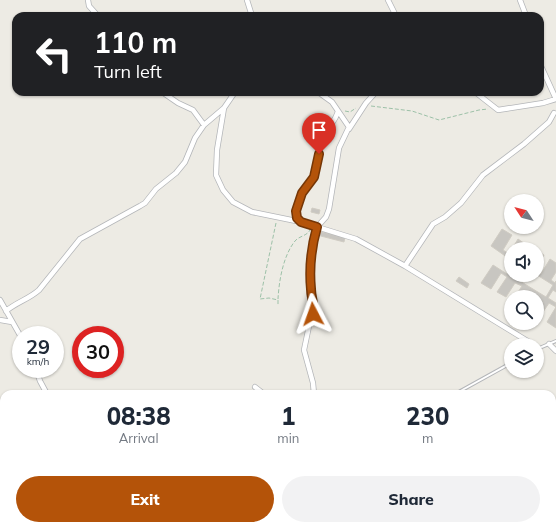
<!DOCTYPE html>
<style>
:root{--surface:#fff;--page:#f2f2f3;--text:#1f2937;--muted:#747a83;--accent:#b45309}
body{margin:0;font-family:Mulish,sans-serif;background:var(--page);color:var(--text);height:100vh;display:flex;flex-direction:column;font-size:15px;white-space:nowrap}
*{box-sizing:border-box;margin:0}
p{font-size:13px;color:var(--muted)}
.icon{flex:none;width:22px;height:22px;fill:none;stroke:currentColor;stroke-width:2;stroke-linecap:round;stroke-linejoin:round}
.map{position:relative;flex:1;overflow:hidden}
.sheet{position:absolute;left:0px;top:390px;width:556px;height:140px;display:flex;flex-direction:column;background:var(--surface);border-radius:12px 12px 0 0;box-shadow:0 1px 3px #0004}
.sheet>*{flex:none}
.guide{position:absolute;left:12px;top:12px;width:532px;height:84px;border-radius:12px;box-shadow:0 1px 3px #0004;background:#202124;color:#fff;overflow:hidden}
.needle{width:26px;rotate:306deg}
.controls{position:absolute;left:504px;top:194px;display:grid;gap:8px}
.controls a{display:grid;place-items:center;width:40px;height:40px;border-radius:50%;background:var(--surface);box-shadow:0 1px 3px #0004;font-size:20px}
.speed{position:absolute;left:12px;top:326px;display:flex;gap:8px;font-size:20px;font-weight:700;text-align:center}
.speed>*{display:grid;place-content:center;width:52px;height:52px;border-radius:50%;background:var(--surface);box-shadow:0 1px 3px #0004;line-height:1}
.speed small{font-size:10px;font-weight:400}
.speed .limit{border:6px solid #d22;background:#fff;color:#111}
.pin{position:absolute;display:grid;place-items:center;width:34px;height:34px;color:#fff;margin:-41px -17px;border-radius:50% 50% 50% 0;rotate:-45deg;box-shadow:0 0 4px #0007}
.pin .icon{rotate:45deg}
.me{position:absolute;width:44px;margin:-22px;rotate:356deg;stroke-linejoin:round;filter:drop-shadow(0 0 3px #0008)}
.turn{display:flex;align-items:center;gap:14px;height:84px;padding:0 16px;font-size:18px}
.turn .icon{width:52px;height:52px;stroke-width:2.5}
.turn b{display:block;font-size:28px;line-height:34px}
.eta{display:flex;justify-content:space-evenly;align-items:center;height:68px;text-align:center}
.eta b{font-size:24px;font-weight:800;line-height:28px}
.button{display:flex;gap:8px;margin-top:auto;padding:8px 16px}
.button a{flex:1;height:46px;border-radius:24px;background:var(--accent);color:#fff;font-size:16px;font-weight:800;line-height:46px;text-align:center}
.button a+a{background:var(--page);color:var(--text)}
.map>svg:first-child{display:block}
</style>
<div class="map">
<svg width="556" height="530" viewBox="0 0 556 530">
<rect width="100%" height="100%" fill="#edebe4"/>
<path fill="#c8c6c1" stroke="#d0ccc3" d="M312,208L320,210L319,214L311,212Z
M502,229L512,235L503,250L509,254L511,250V260L491,246Z
M318,231L345,237L344,242L317,235Z
M518,239L528,246L526,249H512Z
M537,251L544,255L537,267Z
M550,259L556,263V272L551,280L555,283L556,281V292L553,290L548,298L556,303V328L547,322L556,307L549,303L539,318L537,316V303L540,298L532,292L528,297H515L522,286L515,283L506,297L497,292L507,277L501,273L491,289L481,283L493,265L507,274L511,268L510,275L546,297L553,285L537,275V272L541,274Z
M459,277L469,284L467,288L456,281Z"/>
<g fill="none" stroke-linecap="round" stroke-linejoin="round">
<g stroke="#b4b6b9" stroke-width="4">
<path id="service" d="M537,349L556,341
M455,394L511,363
M260,530L264,526"/>
</g>
<g stroke="#b4b6b9" stroke-width="6">
<path id="minor" d="M88,0L89,6L98,16
M247,0L252,16
M388,0L396,16
M520,0L525,13V16
M540,64L556,99
M162,92L178,103L193,110L204,125
M475,92L498,110L543,103L556,99
M224,108L217,150L216,175L223,190L233,202L252,212L301,222L356,239L405,266L534,345
M349,129L366,103L376,92
M301,222C293,213 299,198 306,189C309,185 313,181 315,176C319,164 318,150 323,137C327,128 336,121 338,111
M405,266L433,224L445,217L461,203L483,175L524,144L549,122L554,113
M0,300L21,337
M6,311C17,302 29,299 39,290L80,239L140,206L145,203L156,189L176,173L185,162L195,138L204,125L224,108L235,92
M0,320L12,322
M549,344L556,351
M36,369L40,381L47,394
M255,387L264,394
M314,394L313,383L304,350L309,326L314,308L311,291L310,269L312,245L317,227L326,217L329,209L339,148L349,127L332,102L318,92
M552,490L556,488
M120,526L123,530
M292,526L294,530
M478,530L486,526"/>
</g>
<path stroke="#9dc1a8" stroke-width="1" stroke-dasharray="4 2" stroke-linecap="butt" d="M371,106L412,111L439,120L479,110L488,109
M345,111L350,112L356,108
M276,223L260,299L269,298L278,300V306
M278,299C279,281 283,256 295,241C299,236 307,236 310,230
M353,526L355,530
M304,530L306,526"/>
<use href="#service" stroke="#fff" stroke-width="2"/>
<use href="#minor" stroke="#fff" stroke-width="4.5"/>
</g>
<g fill="none" stroke-linecap="round" stroke-linejoin="round">
<g stroke="#753606" stroke-width="10">
<path id="route" d="M313,314C315,305 311,298 311,289C309,268 311,248 317,227L301,222L297,218L296,211L302,193L314,177L319,154"/>
</g>
<use href="#route" stroke="#b45309" stroke-width="7"/>
</g>
</svg>
<div class="controls">
<a><svg class="needle" viewBox="-14 -14 28 28"><path d="M0-13l5 13h-10z" fill="#e53935"/><path d="M0 13l5-13h-10z" fill="#747a83"/></svg></a>
<a><svg class="icon" aria-label="sound" viewBox="0 0 24 24"><path d="M4 9h4l5-4v14l-5-4H4zM17 9q2 3 0 6"/></svg></a>
<a><svg class="icon" aria-label="search" viewBox="0 0 24 24"><circle cx="10" cy="10" r="6"/><path d="M15 15l6 6"/></svg></a>
<a><svg class="icon" aria-label="layers" viewBox="0 0 24 24"><path d="M12 4l9 5-9 5-9-5zM3 14l9 5 9-5"/></svg></a>
</div>
<div class="speed"><div>29<small>km/h</small></div><div class="limit">30</div></div>
<div class="pin" style="left:319px;top:154px;background:#d93025"><svg class="icon" aria-label="arrive" viewBox="0 0 24 24"><path d="M6 21V4h12l-3 4 3 4H6"/></svg></div>
<svg class="me" style="left:313px;top:314px" viewBox="-20 -20 40 40"><path d="M0-17L14 15 0 8-14 15z" fill="#b45309" stroke="#fff" stroke-width="4"/></svg>
<div class="guide">
<div class="turn"><svg class="icon" aria-label="left" viewBox="0 0 24 24"><path d="M17 20v-9H6M10 6l-5 5 5 5"/></svg><div><b>110 m</b>Turn left</div></div>
</div>
<section class="sheet">
<div class="eta">
<div><b>08:38</b><p>Arrival</p></div>
<div><b>1</b><p>min</p></div>
<div><b>230</b><p>m</p></div>
</div>
<div class="button"><a>Exit</a><a>Share</a></div>
</section>
</div>
